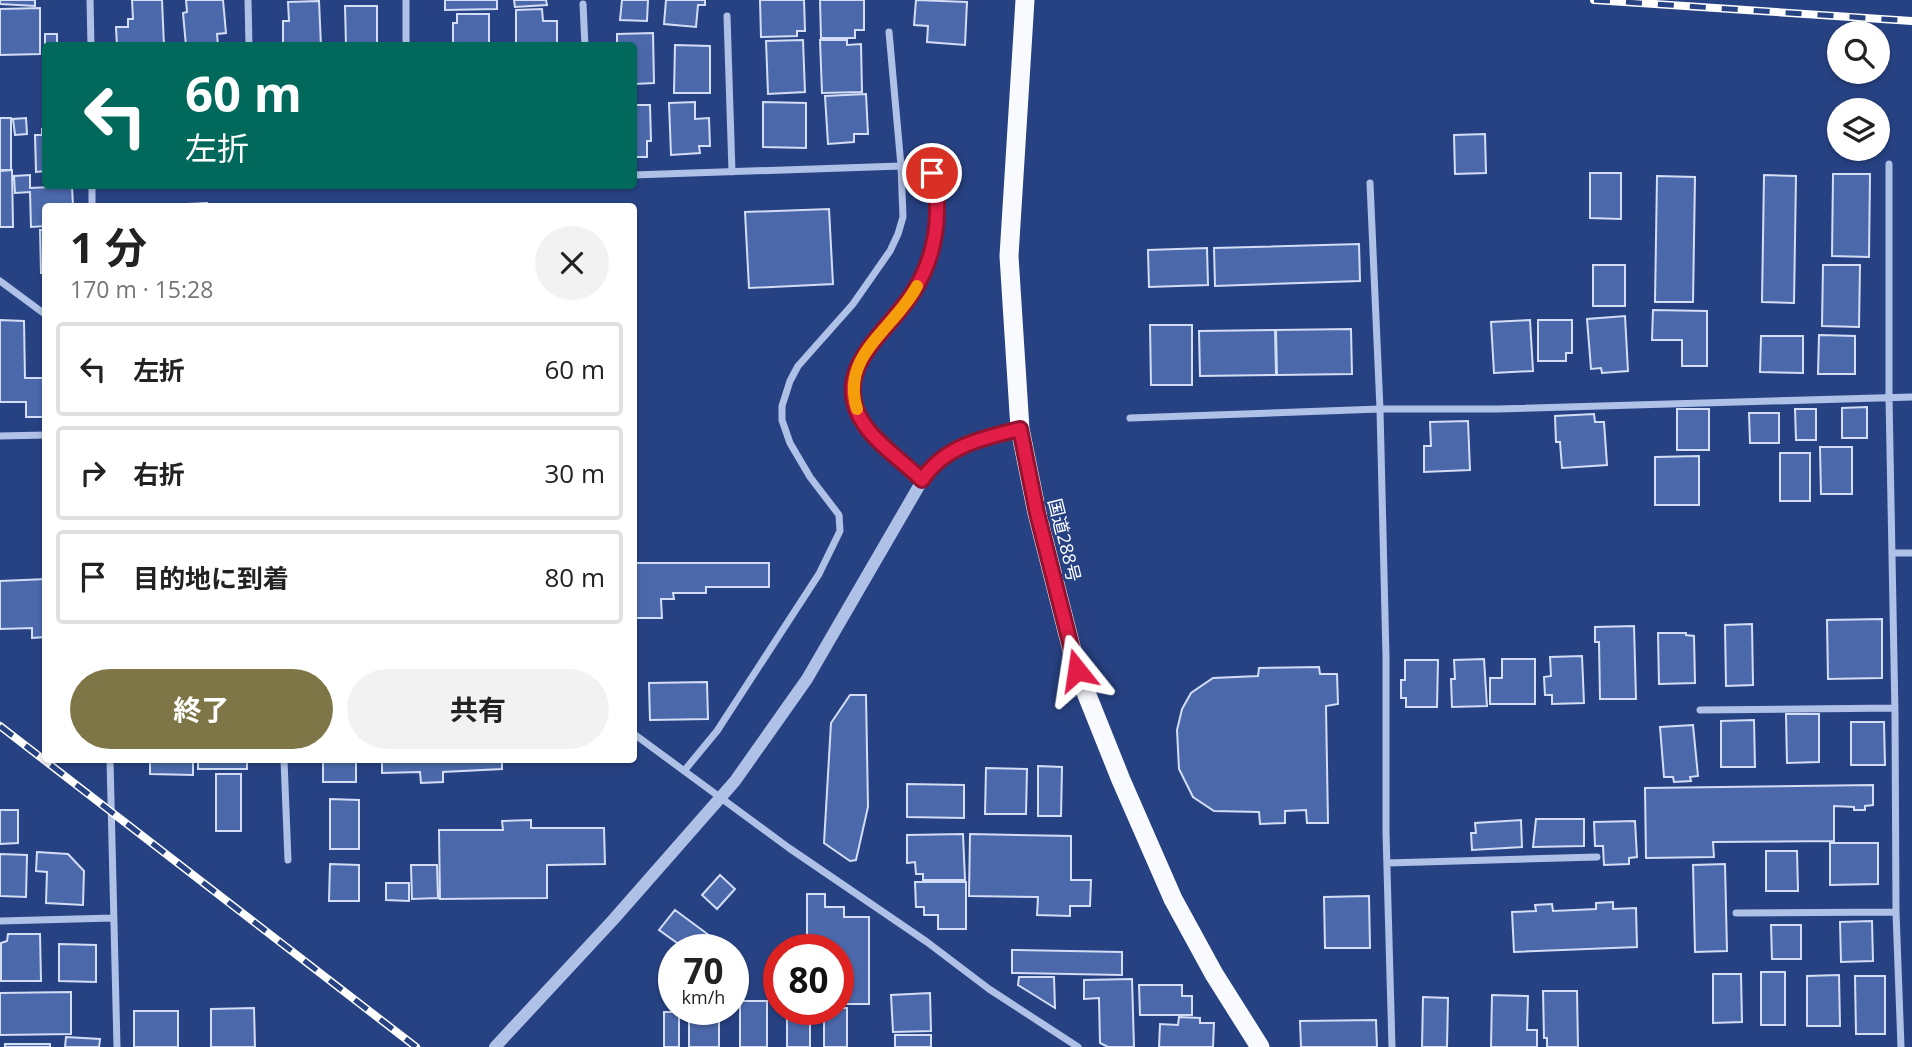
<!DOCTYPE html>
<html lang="ja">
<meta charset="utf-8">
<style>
:root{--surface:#fff;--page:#f2f2f2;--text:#222;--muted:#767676;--line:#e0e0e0;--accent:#7f7647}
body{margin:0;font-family:"Open Sans","Noto Sans JP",sans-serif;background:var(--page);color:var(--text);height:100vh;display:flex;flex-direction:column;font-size:26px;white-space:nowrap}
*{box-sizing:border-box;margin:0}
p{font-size:23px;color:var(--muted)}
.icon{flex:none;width:38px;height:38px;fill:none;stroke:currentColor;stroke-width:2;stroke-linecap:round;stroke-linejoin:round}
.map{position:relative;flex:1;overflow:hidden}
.side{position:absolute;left:42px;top:203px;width:595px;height:560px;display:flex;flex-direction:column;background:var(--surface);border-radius:7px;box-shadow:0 2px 5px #0004}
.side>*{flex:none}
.top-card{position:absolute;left:42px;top:42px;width:595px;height:147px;border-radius:7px;box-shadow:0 2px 5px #0004;background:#00695c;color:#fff;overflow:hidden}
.fabs{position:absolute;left:1827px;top:21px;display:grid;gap:14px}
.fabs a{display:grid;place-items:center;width:63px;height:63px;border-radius:50%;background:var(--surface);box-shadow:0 2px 5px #0004;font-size:35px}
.speed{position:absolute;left:658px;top:934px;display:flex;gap:14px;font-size:35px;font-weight:700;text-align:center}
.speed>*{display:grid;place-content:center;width:91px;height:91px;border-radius:50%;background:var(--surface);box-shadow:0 2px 5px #0004;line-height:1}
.speed small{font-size:18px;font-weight:400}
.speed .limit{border:10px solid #d22;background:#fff;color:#111}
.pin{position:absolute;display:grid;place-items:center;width:60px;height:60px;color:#fff;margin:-30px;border:4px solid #fff;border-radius:50%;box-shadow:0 2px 7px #0007}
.me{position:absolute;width:77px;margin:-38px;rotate:345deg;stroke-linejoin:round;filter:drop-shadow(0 0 5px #0008)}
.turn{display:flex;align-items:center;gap:24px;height:147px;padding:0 28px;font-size:32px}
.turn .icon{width:91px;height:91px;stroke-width:2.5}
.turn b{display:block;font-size:49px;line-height:60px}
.round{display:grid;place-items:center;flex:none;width:74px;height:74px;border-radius:37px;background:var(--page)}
.overview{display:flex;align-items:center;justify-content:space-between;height:119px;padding:0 28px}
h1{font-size:42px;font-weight:700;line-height:52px}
.cta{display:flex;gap:14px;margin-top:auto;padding:14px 28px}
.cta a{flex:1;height:80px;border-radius:42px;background:var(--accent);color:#fff;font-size:28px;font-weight:700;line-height:80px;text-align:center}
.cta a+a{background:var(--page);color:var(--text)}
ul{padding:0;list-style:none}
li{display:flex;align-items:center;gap:21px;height:94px;margin:0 14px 10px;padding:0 14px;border:4px solid var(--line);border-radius:7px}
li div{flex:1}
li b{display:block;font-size:26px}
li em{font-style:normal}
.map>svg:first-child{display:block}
</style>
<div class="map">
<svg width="1912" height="1047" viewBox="0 0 1912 1047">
<rect width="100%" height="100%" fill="#274283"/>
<path fill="#4b69aa" stroke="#d3def6" stroke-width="2" d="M0,0H35V6L0,4Z
M132,0H162L164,46H117L116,27H128V19H133Z
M186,0H223L226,33L217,34L218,46H186L183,13L187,12Z
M445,0H497V9L445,10Z
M514,0H546L547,5L515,7Z
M622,0H648L647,21L620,20Z
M666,0H705V5H698L696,27L664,24Z
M760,0H804L805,31H797V36L761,37Z
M820,0H864V30H855V38H821Z
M916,0L967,2L965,45L927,42L928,26L914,25Z
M319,1L321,46H283V21H289L288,2Z
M345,6H377V46H346Z
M40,8V54L0,55V9Z
M542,9L543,21H557V46H516V10Z
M457,14H489V46L453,45V23H457Z
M653,33L654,83L634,84V46H617V34Z
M45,34H57V45H45Z
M803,40L805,92L768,94L766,41Z
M820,40H847V45L861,44L862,92L822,93Z
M675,45L710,46V93H674Z
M866,94L868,134H854V142L828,144L825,96Z
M695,102V119L709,118L710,146H699L700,153L671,155L669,103Z
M763,102L806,103V148L763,147Z
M634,105H650L651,141H647V157H634Z
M0,118H11V170H0Z
M26,118L27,134L15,135L13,119Z
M42,129H46V171L36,172L35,135H42Z
M1485,134L1486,173L1455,174L1454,135Z
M12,170L13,227H0V171Z
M1590,173H1621V219L1590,218Z
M1833,174H1870L1869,257L1832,256Z
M30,175V188L72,186L73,206H46V226L31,227L30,192L15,193L14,176Z
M1764,175L1796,176L1794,303L1762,302Z
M1657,176L1695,177L1693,302H1655Z
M207,203V206H169L168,205Z
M829,209L833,284L749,288L745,212Z
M40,230H46V273H41Z
M1359,244L1360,281L1215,286L1214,248Z
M1207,248L1208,285L1149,287L1148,250Z
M1593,265H1625V306H1593Z
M1823,265H1860L1859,327L1822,326Z
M1653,310L1707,311V366H1682V340H1652Z
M1625,316L1628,371L1602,373L1601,368L1591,369L1587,319Z
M0,320L24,321L25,378H46V417H26V402H0Z
M1530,320L1533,371L1494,373L1491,322Z
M1538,320H1572V353H1566V361H1538Z
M1150,325H1192V385H1151Z
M1351,329L1352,374L1277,375L1276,330Z
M1275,330L1276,375L1200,376L1199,331Z
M1819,335L1855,336V374H1818Z
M1761,336H1803V373L1760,372Z
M1867,407V438H1842V408Z
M1677,409H1709V450H1677Z
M1795,409H1816V440H1796Z
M1749,413H1779V443H1750Z
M1594,414L1595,422H1604L1607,465L1562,468L1560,442H1556L1555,416Z
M1468,421L1470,470L1424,472V446H1431L1430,422Z
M1820,447H1852V494H1821Z
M1780,453H1810V501H1780Z
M1699,456V505H1655V457Z
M636,563H769V587H706V593H673L674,599H661L662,618H636Z
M46,579V637L32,638V628L0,629V581Z
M1882,619V678L1828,679L1827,620Z
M1752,624L1753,685L1726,686L1725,625Z
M1634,626L1636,699H1600L1599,642H1595V627Z
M1658,633H1686V635L1694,636L1695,683L1659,684Z
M1582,656L1584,703L1552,704V695H1545L1544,677L1551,676L1550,657Z
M1484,659L1487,706L1452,707L1451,679H1455L1454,660Z
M1502,659H1535V704H1490V678H1502Z
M1405,660H1438L1437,707H1406V698H1401V680H1405Z
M1319,667L1320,674H1337L1338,704L1326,706L1328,823H1307L1306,810L1285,811V823L1260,824L1259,812L1214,811L1193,797L1179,769L1177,730L1182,709L1191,693L1213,678L1258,676L1259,668Z
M707,682L708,719L650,720L649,683Z
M850,695H866L868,807L856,860L850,861L824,843L831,723Z
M1786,714H1819V762L1787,763Z
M1754,720L1755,767H1721V721Z
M1851,722H1884L1885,765H1851Z
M1693,725L1698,776L1690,777L1691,781L1674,782L1673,777H1664L1660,727Z
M150,760H193V775L150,774Z
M198,760H247V769H198Z
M323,760H356V782H323Z
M382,760H502V769L443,772V782L421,783L420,772L382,773Z
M1038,766L1062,767L1061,816H1038Z
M986,768L1027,769L1026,814H985Z
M216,774H241V831H216Z
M907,784L964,785V818L907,817Z
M1873,785V805L1865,806V810H1854V807L1834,806V841L1713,842L1714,857L1646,858L1645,788Z
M330,799L359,800V849H330Z
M0,810H18V843L0,844Z
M1536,819H1584V846L1533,847Z
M531,820V828H604L605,864L547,865V898L440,899L439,830H503L502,821Z
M1521,820L1522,847L1472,850L1471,833H1476L1475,823Z
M1635,821L1637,857L1629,858V864L1604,865L1603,846H1595L1594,822Z
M963,834L965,880H923V874H916L915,862L907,863V835Z
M970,834L1071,836V880H1091L1090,906H1070V916L1037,915L1038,897L969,896Z
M1830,843H1878V884L1830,885Z
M1766,851H1797L1798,891H1766Z
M37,852L68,854L84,871L83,905L46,903L47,872L36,871Z
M0,854L27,855L26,897L0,896Z
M330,864L359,865V901H329Z
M1725,864L1727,951L1695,952L1693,865Z
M411,865H437L438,898L412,899Z
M720,875L735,889L717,909L702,895Z
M915,882H966V929H938V915H924V907H916Z
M386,883H409V901L386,900Z
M807,894H825V907H844V917H869V1004H838V950H807Z
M1369,896L1370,948H1325L1324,897Z
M1613,902V909L1636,908L1637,947L1514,952L1512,912L1536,911L1535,905L1552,904L1553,911L1596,909V903Z
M675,910L725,947L722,950H687L659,930Z
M1872,921L1873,961L1841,962L1840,922Z
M1771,925H1801V959H1772Z
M8,934H40L41,981H1V943L7,941Z
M59,944L96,945V982L59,981Z
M1012,950L1122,952V975L1012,973Z
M1761,972H1785V1025H1761Z
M1713,974H1741L1742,1022L1713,1023Z
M1839,975L1840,1026H1807V976Z
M1855,976H1885V1034H1856Z
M1019,977H1054L1055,1008L1018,985Z
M1132,979L1134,1047H1108L1100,1043L1099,998L1084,999V980Z
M1139,985H1182V996H1192V1015H1140Z
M1543,991H1577L1578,1047H1547V1038H1544Z
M71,992V1034L0,1035V993Z
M930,993L931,1031L893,1032L891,995Z
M1492,995L1528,996L1527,1030H1537V1047H1491Z
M1423,997L1448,998L1447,1047H1422Z
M740,1001H767V1047H740Z
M254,1008L255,1047H211V1009Z
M838,1008H847V1047H824V1010Z
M689,1010H719V1047H689Z
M787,1010H810V1047H787Z
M134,1011H178V1047H134Z
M664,1012H679V1047H664Z
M1179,1017L1200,1018V1023H1214L1213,1047H1159L1160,1024L1178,1025Z
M1376,1020L1377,1047H1301L1300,1021Z
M895,1035H931V1047H895Z
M66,1037L100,1039L99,1047H65Z
M5,1044H50V1047H5Z"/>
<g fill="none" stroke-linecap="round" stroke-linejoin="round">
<path stroke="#b0c1e7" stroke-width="7" d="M90,0L91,46
M248,0L249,46
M583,4L585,46
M727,16L732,172
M406,46V0
M1889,164V397L1895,714L1896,912L1901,1047
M634,175L901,166L889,32
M92,206V186
M0,281L46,315
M1130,418L1380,409L1370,183
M0,436L46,435
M1892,553H1912
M1700,710L1895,708
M634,734L789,848L927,942L989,989L1078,1047
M110,760L117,1047
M284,760L288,860
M684,771L717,731L819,574L840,531L839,515L810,477L790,443L782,420V406L790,381L798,366L853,304L890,251L898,234L903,217L901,166C928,166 937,169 937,198C936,253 923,281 889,325C875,343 855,358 853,383C849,426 895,454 922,480
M1387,863L1597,857
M1736,913L1896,912
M0,921L113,918
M1392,1047L1386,833V657L1380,409H1497L1912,397"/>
<path stroke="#b0c1e7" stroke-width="12" d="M495,1047L613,920L735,781L807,679L930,467C957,446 987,437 1020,429"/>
<path stroke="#f8fafe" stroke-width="19" d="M1025,0L1009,256L1020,429L1037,513L1077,670L1121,780L1173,899L1214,974L1260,1047"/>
<g stroke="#fff" stroke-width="8">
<path id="rail" d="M1594,0L1912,21
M0,726L416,1047"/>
</g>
<use href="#rail" stroke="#274283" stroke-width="5" stroke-dasharray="16" stroke-linecap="butt"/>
</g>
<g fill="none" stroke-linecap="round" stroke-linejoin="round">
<g stroke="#92132f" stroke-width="18">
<path id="route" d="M932,173C938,185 937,195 937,209C937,238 930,265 914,291C889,332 827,370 864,424C877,444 905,463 922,480C944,446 983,438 1020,429L1037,513L1077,670"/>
</g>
<use href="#route" stroke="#e11d48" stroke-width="12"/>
<path stroke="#f59e0b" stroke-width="12" d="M857,409C840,354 895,329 917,286"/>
</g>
<g text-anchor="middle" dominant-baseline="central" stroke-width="6" stroke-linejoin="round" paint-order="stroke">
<g font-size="18" fill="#fff" stroke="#274283">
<text transform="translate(1065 540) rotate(76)">国道288号</text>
</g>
</g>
</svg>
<div class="fabs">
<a><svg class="icon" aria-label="search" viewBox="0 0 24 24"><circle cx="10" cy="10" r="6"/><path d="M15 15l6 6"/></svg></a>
<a><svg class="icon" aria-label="layers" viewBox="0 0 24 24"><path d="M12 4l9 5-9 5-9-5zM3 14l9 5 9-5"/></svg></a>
</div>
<div class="speed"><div>70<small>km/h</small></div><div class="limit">80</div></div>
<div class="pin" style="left:932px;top:173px;background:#d93025"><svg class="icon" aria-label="arrive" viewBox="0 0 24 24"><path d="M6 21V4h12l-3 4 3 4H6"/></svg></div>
<svg class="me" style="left:1077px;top:670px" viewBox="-20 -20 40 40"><path d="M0-17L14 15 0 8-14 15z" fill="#e11d48" stroke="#fff" stroke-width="4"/></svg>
<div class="top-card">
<div class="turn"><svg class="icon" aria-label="left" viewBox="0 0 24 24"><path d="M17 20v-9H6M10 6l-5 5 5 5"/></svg><div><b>60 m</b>左折</div></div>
</div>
<section class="side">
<div class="overview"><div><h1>1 分</h1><p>170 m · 15:28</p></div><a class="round"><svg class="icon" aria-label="close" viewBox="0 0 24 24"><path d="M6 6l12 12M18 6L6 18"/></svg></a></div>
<ul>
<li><svg class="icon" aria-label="left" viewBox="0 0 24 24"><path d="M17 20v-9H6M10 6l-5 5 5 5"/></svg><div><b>左折</b></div><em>60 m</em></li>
<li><svg class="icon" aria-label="right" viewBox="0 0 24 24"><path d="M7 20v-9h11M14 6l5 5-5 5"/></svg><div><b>右折</b></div><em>30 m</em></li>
<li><svg class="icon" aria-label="arrive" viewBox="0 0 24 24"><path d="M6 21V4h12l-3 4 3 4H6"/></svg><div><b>目的地に到着</b></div><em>80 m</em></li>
</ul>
<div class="cta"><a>終了</a><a>共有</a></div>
</section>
</div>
